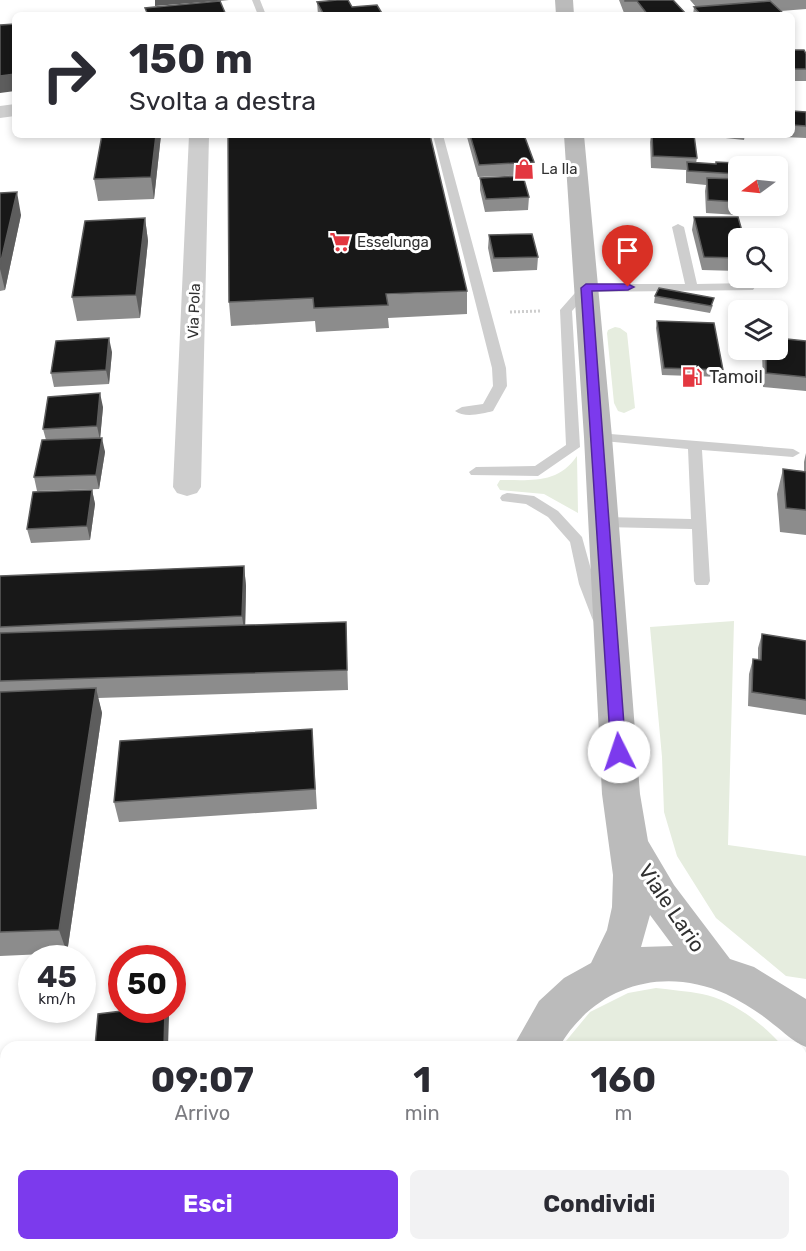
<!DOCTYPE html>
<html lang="it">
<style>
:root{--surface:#fff;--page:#f2f2f3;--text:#2b2b33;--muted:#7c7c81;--accent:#7c3aed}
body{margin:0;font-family:Rubik,sans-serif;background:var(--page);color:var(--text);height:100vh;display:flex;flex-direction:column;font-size:22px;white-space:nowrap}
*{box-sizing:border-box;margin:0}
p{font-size:20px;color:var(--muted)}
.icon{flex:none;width:33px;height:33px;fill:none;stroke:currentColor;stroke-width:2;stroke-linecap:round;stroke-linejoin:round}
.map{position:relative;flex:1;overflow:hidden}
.sheet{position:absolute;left:0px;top:1041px;width:807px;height:210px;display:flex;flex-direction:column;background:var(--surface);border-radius:18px 18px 0 0;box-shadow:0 3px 9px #0003}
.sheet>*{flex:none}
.guide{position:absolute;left:12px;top:12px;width:783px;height:126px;border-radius:9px;box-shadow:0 3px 9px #0003;background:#fff;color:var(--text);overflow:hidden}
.needle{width:39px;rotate:255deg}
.buttons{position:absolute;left:728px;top:156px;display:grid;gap:12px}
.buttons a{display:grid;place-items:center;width:60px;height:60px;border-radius:9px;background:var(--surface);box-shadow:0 3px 9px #0003;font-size:30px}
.speed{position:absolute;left:18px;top:945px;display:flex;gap:12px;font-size:30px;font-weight:700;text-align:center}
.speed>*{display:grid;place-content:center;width:78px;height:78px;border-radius:50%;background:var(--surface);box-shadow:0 3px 9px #0003;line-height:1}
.speed small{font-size:15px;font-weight:400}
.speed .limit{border:9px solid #d22;background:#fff;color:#111}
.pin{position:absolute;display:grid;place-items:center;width:51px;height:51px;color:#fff;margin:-62px -26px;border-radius:50% 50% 50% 0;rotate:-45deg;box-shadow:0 0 6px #0007}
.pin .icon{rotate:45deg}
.me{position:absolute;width:66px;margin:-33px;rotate:356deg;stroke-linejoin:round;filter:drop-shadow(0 0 4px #0008)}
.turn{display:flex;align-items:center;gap:21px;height:126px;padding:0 18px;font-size:27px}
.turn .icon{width:78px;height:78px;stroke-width:2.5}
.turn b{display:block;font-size:42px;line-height:51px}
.eta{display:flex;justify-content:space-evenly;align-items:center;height:102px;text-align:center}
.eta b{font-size:36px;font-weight:700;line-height:42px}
.primary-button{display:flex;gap:12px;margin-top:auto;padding:12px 18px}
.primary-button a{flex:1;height:69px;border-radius:9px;background:var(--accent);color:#fff;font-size:24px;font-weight:700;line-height:69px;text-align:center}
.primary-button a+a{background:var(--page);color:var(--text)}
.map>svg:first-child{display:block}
</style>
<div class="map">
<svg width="806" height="1251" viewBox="0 0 806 1251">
<rect width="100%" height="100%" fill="#fff"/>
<path fill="#e6eddf" d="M615,327L620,328L627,333L635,408L624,413L618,411L614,403L607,333L608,330Z
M577,456L578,513L544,494L500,490L497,485L500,480C531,480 558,484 577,456Z
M734,621L728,845L806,856V979L786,976L716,918L677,856L664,812L662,757L650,627Z
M656,988C671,990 687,991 702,994C732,1000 764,1024 783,1047H561L590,1012L628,993Z
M801,1070L806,1083V1190L801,1198Z"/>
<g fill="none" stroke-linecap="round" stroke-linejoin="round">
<path stroke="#cecece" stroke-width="3" stroke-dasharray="2 2" stroke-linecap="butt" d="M510,312L541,311"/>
<path fill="#cecece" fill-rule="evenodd" d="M252,0H260L266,15H258Z
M433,135H443L506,368L507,386L493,411C482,414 464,418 455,411L462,407L483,404L493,386L492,368Z
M678,224L684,227L697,284L749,283L753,284L755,287L753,290L589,292L572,311L580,447L538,476L471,475L469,472L476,467L535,466L566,445L560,310L582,285L586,284H685L672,227Z
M598,433L793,449L800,453L793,457L702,450L710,581L708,585H696L694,581L692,529L604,527L596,522L604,517L691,519L688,449L593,440L591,437L593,434Z
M507,493L534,496L558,511L582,537L595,584L608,618L606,622H594L592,618L579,584L570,542L548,517L526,504L502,501L500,498L502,495Z"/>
<path fill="#cecece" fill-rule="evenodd" d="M15,104V116L0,118V106Z
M189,135H209L201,487L197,493L187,496L177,493L173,487Z"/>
<path fill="#bbb" fill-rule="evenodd" d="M555,0H573L574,15H556Z
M564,135H584L612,437L640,794L648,841L674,885L730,959L754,967L806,999V1047C792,1041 785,1033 773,1024C759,1012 742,1002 726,994C661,965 594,987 559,1047H513L539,1001L564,978L591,963L607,930L612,907L613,875L602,794L584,437ZM650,915L673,946L641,947Z
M6,1111V1155L0,1156V1112Z
M551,1245H638L640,1251H550Z"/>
</g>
<path fill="#8c8c8c" d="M619,0H673L687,15H638L635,12L624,13Z
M690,0H806V9L781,11L785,15H693L694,7H696Z
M317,2L352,7L383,15H318Z
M792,50L806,54V81H792Z
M792,111L806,112V138L783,137V135H792Z
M161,135L154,199L98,201L94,179Z
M455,135H524L534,162L533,175L478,177L467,137L456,138Z
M651,135H694L697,158L696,163L738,166V206H771L769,213L753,212V216L706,213L705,191L706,185L686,183V170L651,168L650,142Z
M698,135H745L744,140Z
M480,178L529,197L528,210L485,212L480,190Z
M0,193L21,215L5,290L0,291Z
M694,217L738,238V271L702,270L692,230Z
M145,218L148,241L140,318L77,321L72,297Z
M489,235L538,257L537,270L493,272L488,248Z
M467,291V314L388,318L389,328L316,332L315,321L231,326L229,302Z
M655,296L713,305L710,313L654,303Z
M657,321L723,370L722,377L662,375L656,328Z
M806,341V391L763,387L762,350H777Z
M112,352L109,384L54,387L51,373Z
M103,407L100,438L105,452L99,489L37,491L34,477L46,440L43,429Z
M806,453V535L780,532L777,494L783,469L804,471V462Z
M92,490L95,504L90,540L31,543L27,529Z
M244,566L246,586L245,625L346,622L348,690L98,698L102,713L67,953L0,956V576Z
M762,634L806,641V715L748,706L749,674L753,659L758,660V648Z
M312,729L317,809L119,822L114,802Z"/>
<path fill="#5d5d5d" d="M155,0H229L155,6Z
M15,74V91L0,93V76Z
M156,135H161L154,199L151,177Z
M17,192L21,215L5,290L0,269V265Z
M145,218L148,241L140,318L136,295Z
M109,338L112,352L109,384L106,370Z
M100,393L103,407L100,440L97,426Z
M102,438L105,452L99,489L96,475Z
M92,490L95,504L90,540L87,526Z
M244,566L246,586L245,636L242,616Z
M96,688L102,713L67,953L59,930Z
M165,1010H167L169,1016L168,1047H164Z"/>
<path fill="#181818" stroke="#5d5d5d" stroke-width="1.5" d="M337,0H348L352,7L377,5L383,15H324L317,2Z
M625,0H673L687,15H648L637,1H625Z
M220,1L226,15H148L145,8Z
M770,1L785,15H701L694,7Z
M15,24V74L0,76V25Z
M792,50H804L806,54V69H792Z
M792,111L806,112V126L792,125Z
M102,135H156L151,177L94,179Z
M228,135H430L467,291L386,294L388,305L314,308L313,298L229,302Z
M470,135H524L534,162L479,165Z
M652,135H694L697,158L653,156Z
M687,162L716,164V162L757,164L758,166H738V174L688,171Z
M523,176L529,197L486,199L480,178Z
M707,178L738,179V202L708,200Z
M17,192L0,265V193Z
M694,217H738L744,238H738V258L704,257Z
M145,218L136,295L72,297L85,221Z
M532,234L538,257L494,258L489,235Z
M659,288L714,298L711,306L655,296Z
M657,321L714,323L723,370L664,368Z
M109,338L106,370L51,373L56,341Z
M777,338L806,341V377L766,373V350H777Z
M100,393L97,426L43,429L48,397Z
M102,438L96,475L34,477L42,440Z
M783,469L806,472V510L786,508Z
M92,490L87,526L27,529L33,492Z
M244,566L242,616L0,627V576Z
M346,622L347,670L0,681V633Z
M762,634L806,641V700L752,692L753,659L761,660Z
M96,688L59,930L0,932V692Z
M312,729L315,789L114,802L120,741Z
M122,1010H165L164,1047H95L98,1014L122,1011Z"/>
<path fill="#7c3aed" stroke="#51269a" stroke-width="1.5" d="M586,284H628L634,287L628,290L592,291L626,752L624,756H613L611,752L581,288Z"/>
<defs>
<g id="shop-bare" transform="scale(1.62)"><path d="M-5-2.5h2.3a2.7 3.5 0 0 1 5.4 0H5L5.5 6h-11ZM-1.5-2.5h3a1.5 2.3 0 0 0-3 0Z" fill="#e33740" stroke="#fff" stroke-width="2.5" paint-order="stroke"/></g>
<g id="supermarket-bare" transform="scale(1.62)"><path d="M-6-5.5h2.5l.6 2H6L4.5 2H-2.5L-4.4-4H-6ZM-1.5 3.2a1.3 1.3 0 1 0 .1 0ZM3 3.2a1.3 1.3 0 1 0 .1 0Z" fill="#e33740" stroke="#fff" stroke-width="2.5" paint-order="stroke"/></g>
<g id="fuel-bare" transform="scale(1.62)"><path d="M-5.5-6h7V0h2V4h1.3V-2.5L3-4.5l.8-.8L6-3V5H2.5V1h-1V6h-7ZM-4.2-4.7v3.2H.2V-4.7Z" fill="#e33740" stroke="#fff" stroke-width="2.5" paint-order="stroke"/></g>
</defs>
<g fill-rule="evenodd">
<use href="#shop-bare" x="524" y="169"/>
<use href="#supermarket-bare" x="340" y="242"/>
<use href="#fuel-bare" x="692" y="377"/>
</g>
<g text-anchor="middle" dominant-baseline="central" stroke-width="6" stroke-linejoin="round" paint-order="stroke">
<g font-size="15" fill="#313131" stroke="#fff" text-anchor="start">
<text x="541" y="169">La Ila</text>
<text x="357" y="242">Esselunga</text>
</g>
<g font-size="15" fill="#313131" stroke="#fff">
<text transform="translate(194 311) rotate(-88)">Via Pola</text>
</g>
<g font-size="18" fill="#313131" stroke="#fff" text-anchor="start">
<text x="709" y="377">Tamoil</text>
</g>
<g font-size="21" fill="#313131" stroke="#fff">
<text transform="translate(672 908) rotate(56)">Viale Lario</text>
</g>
</g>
</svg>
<div class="buttons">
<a><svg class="needle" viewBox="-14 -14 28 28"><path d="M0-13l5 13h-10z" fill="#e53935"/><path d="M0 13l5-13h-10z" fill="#7c7c81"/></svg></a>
<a><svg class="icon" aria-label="search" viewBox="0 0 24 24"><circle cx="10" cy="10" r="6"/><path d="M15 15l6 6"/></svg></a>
<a><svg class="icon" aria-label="layers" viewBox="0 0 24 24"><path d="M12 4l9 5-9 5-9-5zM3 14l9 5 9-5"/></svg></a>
</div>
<div class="speed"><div>45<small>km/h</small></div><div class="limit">50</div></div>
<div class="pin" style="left:628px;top:287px;background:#d93025"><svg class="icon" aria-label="arrive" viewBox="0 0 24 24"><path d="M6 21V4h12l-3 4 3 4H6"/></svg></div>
<svg class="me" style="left:619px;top:752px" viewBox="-20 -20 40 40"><circle r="19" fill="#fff"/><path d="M0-13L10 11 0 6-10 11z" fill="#7c3aed"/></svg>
<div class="guide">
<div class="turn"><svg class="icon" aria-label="right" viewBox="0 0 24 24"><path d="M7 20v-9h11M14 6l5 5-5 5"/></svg><div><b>150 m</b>Svolta a destra</div></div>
</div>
<section class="sheet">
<div class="eta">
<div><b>09:07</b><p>Arrivo</p></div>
<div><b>1</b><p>min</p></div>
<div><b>160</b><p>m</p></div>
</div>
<div class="primary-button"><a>Esci</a><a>Condividi</a></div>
</section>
</div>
